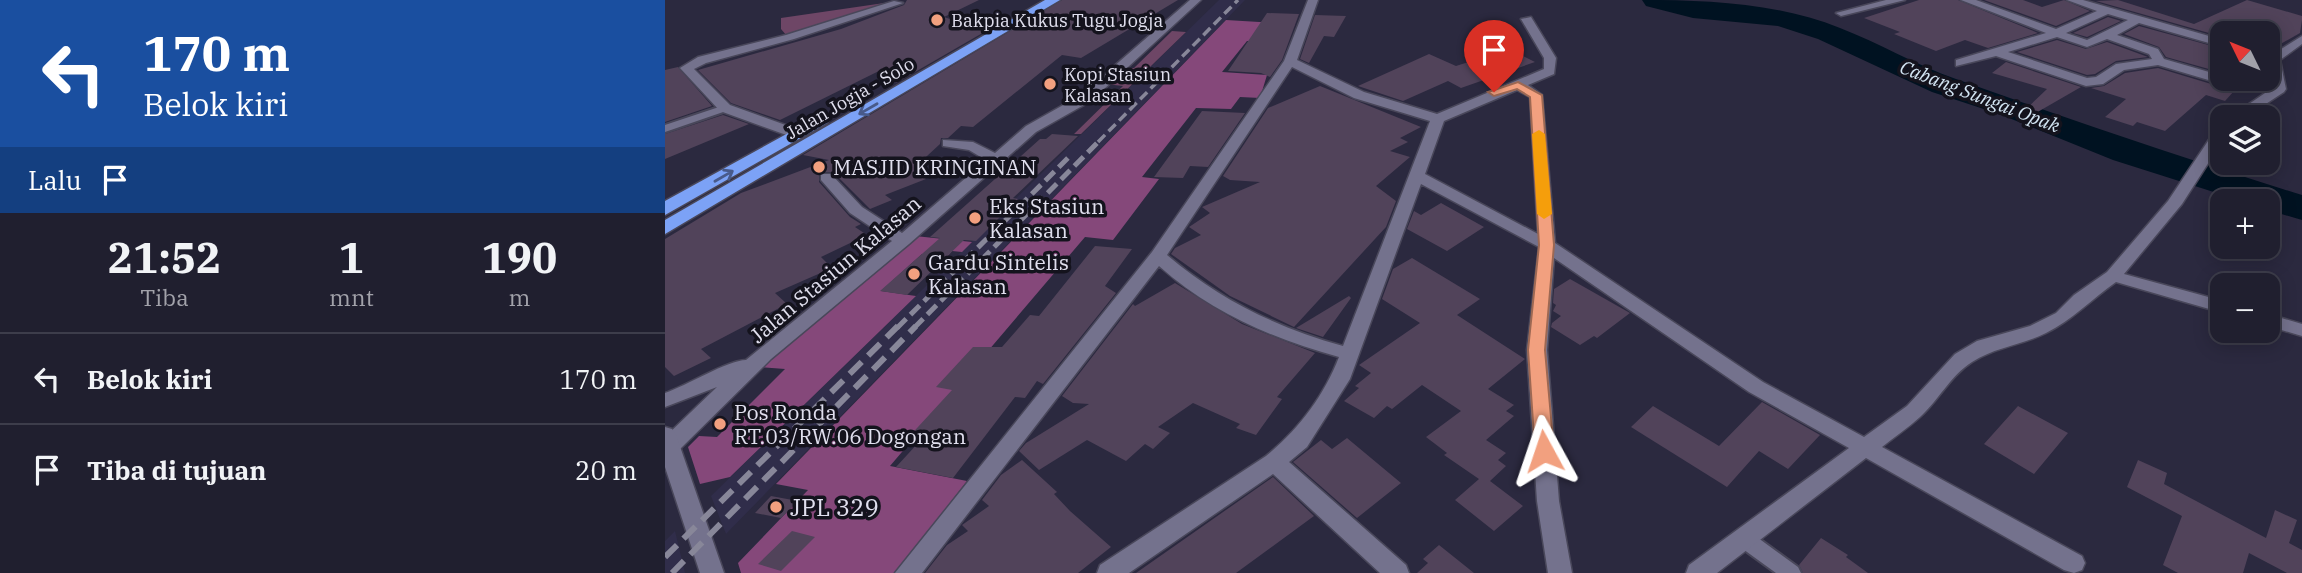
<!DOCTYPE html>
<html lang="id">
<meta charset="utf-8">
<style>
:root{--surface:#201f2f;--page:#2d2c3b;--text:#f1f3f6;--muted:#a2a2aa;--line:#3d3d4b}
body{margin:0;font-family:"IBM Plex Serif",serif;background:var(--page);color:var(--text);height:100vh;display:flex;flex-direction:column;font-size:26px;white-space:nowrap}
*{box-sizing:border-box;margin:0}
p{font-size:23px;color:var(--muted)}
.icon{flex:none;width:38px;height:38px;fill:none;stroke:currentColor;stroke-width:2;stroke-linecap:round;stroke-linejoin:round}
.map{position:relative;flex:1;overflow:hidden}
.details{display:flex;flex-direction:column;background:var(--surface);width:665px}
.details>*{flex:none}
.hud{background:#1a4fa0;color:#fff;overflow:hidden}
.needle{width:46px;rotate:313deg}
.controls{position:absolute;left:1545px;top:21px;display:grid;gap:14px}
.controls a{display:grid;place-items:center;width:70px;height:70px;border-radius:14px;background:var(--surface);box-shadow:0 4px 18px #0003,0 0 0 2px var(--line);font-size:35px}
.pin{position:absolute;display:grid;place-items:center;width:60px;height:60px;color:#fff;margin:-72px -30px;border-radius:50% 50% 50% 0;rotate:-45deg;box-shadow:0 0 7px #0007}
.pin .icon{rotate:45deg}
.me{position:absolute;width:77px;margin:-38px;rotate:355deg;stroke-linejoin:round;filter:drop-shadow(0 0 5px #0008)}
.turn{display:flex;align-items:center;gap:24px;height:147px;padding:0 28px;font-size:32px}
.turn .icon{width:91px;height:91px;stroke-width:2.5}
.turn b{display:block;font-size:49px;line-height:60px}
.then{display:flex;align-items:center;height:66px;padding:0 28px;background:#0003;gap:14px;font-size:26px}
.eta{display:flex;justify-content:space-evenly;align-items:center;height:119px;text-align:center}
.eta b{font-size:42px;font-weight:700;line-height:49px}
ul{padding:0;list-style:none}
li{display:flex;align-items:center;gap:21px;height:91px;padding:0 28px;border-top:2px solid var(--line)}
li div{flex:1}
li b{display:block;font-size:26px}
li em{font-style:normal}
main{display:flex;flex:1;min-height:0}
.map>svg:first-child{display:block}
</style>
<main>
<section class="details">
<div class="hud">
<div class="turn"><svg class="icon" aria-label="left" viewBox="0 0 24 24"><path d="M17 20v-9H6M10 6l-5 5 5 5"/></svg><div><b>170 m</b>Belok kiri</div></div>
<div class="then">Lalu<svg class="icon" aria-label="arrive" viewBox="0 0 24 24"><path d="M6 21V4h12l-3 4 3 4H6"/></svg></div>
</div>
<div class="eta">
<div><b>21:52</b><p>Tiba</p></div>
<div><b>1</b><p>mnt</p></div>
<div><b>190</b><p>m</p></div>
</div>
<ul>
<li><svg class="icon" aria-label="left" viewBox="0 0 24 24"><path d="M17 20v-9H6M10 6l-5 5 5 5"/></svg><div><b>Belok kiri</b></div><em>170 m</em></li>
<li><svg class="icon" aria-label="arrive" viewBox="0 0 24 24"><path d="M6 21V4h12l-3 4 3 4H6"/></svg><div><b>Tiba di tujuan</b></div><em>20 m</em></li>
</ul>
</section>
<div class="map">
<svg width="1637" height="573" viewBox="0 0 1637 573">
<rect width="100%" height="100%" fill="#2b293f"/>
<path fill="#302d4a" d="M554,0H580L61,534L46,496Z
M10,531L20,573H0V541Z"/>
<path fill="#6e4666" d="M226,2L122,36L116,29V18Z
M507,31L521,32L416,134H409L458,86L441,84L457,68H469Z"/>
<path fill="#85487a" d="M561,20L630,24L620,43L582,41L557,72L602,75L595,98L575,97L566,109L531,108L477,177L494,179L448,240L420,237L225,466L302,481L231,573H76L73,563L143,490L111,484Z
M250,236L307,242L297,252L287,251L282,257L257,254L216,291L251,296L65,477L35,484L23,447L34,436L52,437L120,369L95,367Z"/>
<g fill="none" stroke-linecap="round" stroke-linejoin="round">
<path fill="#001221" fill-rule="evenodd" d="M977,0C1042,0 1113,3 1175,28C1214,43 1251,65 1291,79C1406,120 1521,159 1637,195V220L1603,210V201H1577L1448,160L1334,114L1267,92L1153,39L1113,26L1028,18L981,6Z"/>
</g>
<path fill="#51435a" d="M242,0H314L279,17L321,31L231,83L222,67L115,120L66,103L33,70L176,29L239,5Z
M397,0H513L416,58L397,55L308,127L296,126L283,138H276L275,144L249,168L261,179L220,195L227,200L205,209L168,172H154V182L185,217L196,224L190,227L202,235L156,257L167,268L110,293L122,304L36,349L46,358L9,376L0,367V239L76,193L164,160L138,155Z
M1254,0H1293L1373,33L1323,48L1300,40L1271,51L1229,34L1235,32L1199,18Z
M1319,0H1358L1377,7L1399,0L1425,11L1391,26Z
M1453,0L1529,24L1582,0L1637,16V20L1635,33L1603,51V33H1558V37L1431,1Z
M602,13L634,14L617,60L605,77L596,73L563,71Z
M650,15L681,16L669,37L659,36L644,63L635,59Z
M1443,17L1456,21L1422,37L1408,33Z
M1474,26L1558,49V73L1501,57L1494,47L1459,34Z
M1392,40L1421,49L1442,42L1483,57L1451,61L1430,74L1422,75L1352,52Z
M844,49L870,62L796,88L783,81L738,101L693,86L764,54L791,66Z
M1341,62L1416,87L1364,117L1360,110L1382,89L1327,73Z
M13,67L47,106L0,122V70Z
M1493,68L1566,90H1570L1560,101L1541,95L1500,131L1472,122L1468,126L1440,117L1461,99L1426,88L1439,86L1460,73Z
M655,86L756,127L735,138L743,142L725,151L745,157L711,186L731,201L721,227L629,327L565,296L506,254L510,248L536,235L524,227L545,213L537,207L595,182L565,180L558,176L603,108Z
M537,111L580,113L543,167L525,166L518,178L489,177Z
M58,115L84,124L0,159V134Z
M387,134L413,136L348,198L353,199L311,241L299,240L242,295L215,291L275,238L265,237L375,139H381Z
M776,203L819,227L782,251L742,229L749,211L756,215Z
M430,246L467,249L440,286L451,293L378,384L372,381L360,398L350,397L288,478L231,467L254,442L241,440L287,390L271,387L308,347H337L365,315L374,316Z
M747,258L815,299L792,315L860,359L823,389L849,405L841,411L849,416L821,440L841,453L833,460L841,466L825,481L858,506L829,531L790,500L814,479L779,455L782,453L761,437L796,411L757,385L727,409L722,406L709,418L679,401L694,388L690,386L706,373L694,365L755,323L717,299L728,269Z
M905,279L965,313L932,338L929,336L915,345L886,327L887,323L896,316L888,311L891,305L888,303L889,289Z
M510,283L577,324L650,353L612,397L617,399L591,435L571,428L575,424L528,403L493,427L505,433L488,449L480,444L461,461L422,440L374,470L354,451L361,443L424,404L408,403L397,396L468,304L470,306Z
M684,296L686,298L658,337L631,328Z
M1097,402L1155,435L1123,469L1094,451L1062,487L966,427L988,406L1054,446Z
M1353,406L1403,433L1369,474L1319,444Z
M682,438L736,483L692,518L628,462L656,440L667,449Z
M357,460L392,492L389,494L405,511L446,547L413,573H260L282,545L303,531L297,525L324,506L317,500L336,475Z
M1473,460L1502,473L1499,484L1601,538L1610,510L1632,520L1624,543L1637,550V573H1622L1584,553L1578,573H1513L1498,565L1517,516L1462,487Z
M608,477L649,516L571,573H471Z
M106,496L133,501L116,518L90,513Z
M127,531L150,537L116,571L93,564Z
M1156,538L1183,555L1181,557L1203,573H1138L1134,565Z
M774,545L809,573H752L763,563L758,559Z"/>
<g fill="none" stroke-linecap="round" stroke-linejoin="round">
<g stroke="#49475a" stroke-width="4">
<path id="lane" d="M60,105L64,106V110L0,132V125Z
M1078,530L1085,532L1133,567L1136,573H1111L1071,544L1069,538L1071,532Z"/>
</g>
<g stroke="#49475a" stroke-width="3">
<path id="street" d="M525,0H536L426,101L371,132L244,244L106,359L12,452L0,453V437L52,387L0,407V393C21,386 63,360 81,360L227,241L185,213L156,180V174H166L197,207L237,233L318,163L319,159L304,150L278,146V140L308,142L330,153L361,126L416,95Z
M643,0H653L632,60L699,92L772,114L879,69V58L856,19L866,17L891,58L889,74L863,85L877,95L890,243L1098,382L1199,437L1242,406L1290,354L1312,341L1365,326L1391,313L1409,295L1442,272L1503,201L1553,126L1558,125V140L1517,204L1459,274L1558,301V313L1451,282C1427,299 1407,320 1381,333C1357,345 1330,347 1307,362C1285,376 1274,400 1255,417C1243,428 1229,437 1217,447L1417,556L1420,563L1417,570L1409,573L1399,570L1201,458L1052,573H1021L1024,565L1184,448L1084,392L889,258L882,350L894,501L907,573H883L872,501L862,350L874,247L756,184L685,379L642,447L624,462L741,565L744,573H715L608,474L464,573H432L435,565L601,456C633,430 659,396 674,357C606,338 547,313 494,266L257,573H230L487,252L619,61ZM627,67L689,98L765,121L678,346C611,327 555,300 502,255ZM852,90L865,97L873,234L760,174L779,121Z
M1221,0H1240L1176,16L1171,13Z
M1296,0H1311L1391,29L1432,11L1402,0H1418L1558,40V47L1474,23L1452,35L1493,49L1499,59L1558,76V79L1608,84L1605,56L1637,36V44L1615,60L1621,89L1619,92L1581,117H1565L1603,91L1567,87L1493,65L1459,70L1438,84L1421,86L1331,56L1291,66V60L1381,33ZM1443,14L1463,20L1422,40L1401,33ZM1392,37L1422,47L1442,39L1484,54L1487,59L1451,64L1431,77L1422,78L1343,52Z
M229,1L238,3L129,39L41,63L29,69L65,105L137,131V137H127L55,111L15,68L33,57L121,35Z
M1603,314L1637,324V336L1603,326Z"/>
</g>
<g stroke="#49475a" stroke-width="3">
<path id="secondary" d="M0,427L7,429L11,435L59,573H35L0,467Z"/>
</g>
<g stroke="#49475a" stroke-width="3">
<path id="highway" d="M380,0H395L0,234V220Z
M156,115L164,120L162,123L0,215V201Z"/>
</g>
<use href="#lane" fill="#74728d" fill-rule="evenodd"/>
<use href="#street" fill="#74728d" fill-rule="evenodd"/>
<use href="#secondary" fill="#74728d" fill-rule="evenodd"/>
<use href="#highway" fill="#7ca2f6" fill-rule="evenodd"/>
<path stroke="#888799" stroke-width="3.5" stroke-dasharray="10 5" stroke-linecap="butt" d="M433,142L573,0"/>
<path stroke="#888799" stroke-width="5" stroke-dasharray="13 6" stroke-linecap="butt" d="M232,328L403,158
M249,328L435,140"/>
<path stroke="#888799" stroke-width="6" stroke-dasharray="17 9" stroke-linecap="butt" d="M0,557L233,326
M7,573L251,326"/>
</g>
<defs><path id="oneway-shaft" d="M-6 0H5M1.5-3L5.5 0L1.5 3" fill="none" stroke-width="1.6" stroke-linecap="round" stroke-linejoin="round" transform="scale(1.75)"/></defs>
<g stroke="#485a8a">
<use href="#oneway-shaft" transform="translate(203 109) rotate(150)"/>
<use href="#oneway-shaft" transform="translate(59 176) rotate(-30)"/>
</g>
<path fill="#f2a07f" stroke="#9d6853" stroke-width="2" d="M853,82L877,95L889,245L880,350L889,451L886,456H872L870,451L863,350L874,245L865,97L852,89L829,96L823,92Z"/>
<path fill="#f59e0b" d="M874,130L880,134L887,214L879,219L872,214L867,134Z"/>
<g fill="#f2a07f" stroke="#14131d" stroke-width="2.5">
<circle cx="272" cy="20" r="7"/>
<circle cx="385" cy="84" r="7"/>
<circle cx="154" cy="167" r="7"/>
<circle cx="310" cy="218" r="7"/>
<circle cx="249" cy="274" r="7"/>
<circle cx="55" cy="424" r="7"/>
<circle cx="111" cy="507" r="7"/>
</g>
<g text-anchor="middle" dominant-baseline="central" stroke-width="7" stroke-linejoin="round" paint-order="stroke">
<g font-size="18" fill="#e0dfee" stroke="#14131d" text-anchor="start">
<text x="286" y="20">Bakpia Kukus Tugu Jogja</text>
<text x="399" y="74">Kopi Stasiun<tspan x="399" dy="21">Kalasan</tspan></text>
</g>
<g font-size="18" fill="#e0dfee" stroke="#14131d">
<text transform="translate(185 98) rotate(-30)">Jalan Jogja - Solo</text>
</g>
<g font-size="19" font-style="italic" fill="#d3e5f3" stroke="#14131d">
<text transform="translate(1315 96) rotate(21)">Cabang Sungai Opak</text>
</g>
<g font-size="21" fill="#e0dfee" stroke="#14131d" text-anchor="start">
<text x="168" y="167">MASJID KRINGINAN</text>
<text x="324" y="206">Eks Stasiun<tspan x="324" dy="24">Kalasan</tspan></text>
<text x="263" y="262">Gardu Sintelis<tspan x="263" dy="24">Kalasan</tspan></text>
<text x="69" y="412">Pos Ronda<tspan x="69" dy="24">RT.03/RW.06 Dogongan</tspan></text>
</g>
<g font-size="21" fill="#e0dfee" stroke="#14131d">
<text transform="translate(170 269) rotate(-40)">Jalan Stasiun Kalasan</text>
</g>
<g font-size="24" fill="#e0dfee" stroke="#14131d" text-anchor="start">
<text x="125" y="507">JPL 329</text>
</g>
</g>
</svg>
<div class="controls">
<a><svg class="needle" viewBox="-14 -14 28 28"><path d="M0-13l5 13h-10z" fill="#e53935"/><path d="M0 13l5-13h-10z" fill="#a2a2aa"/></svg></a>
<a><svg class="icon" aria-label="layers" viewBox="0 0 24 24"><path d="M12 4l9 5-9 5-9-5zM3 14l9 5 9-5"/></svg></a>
<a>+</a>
<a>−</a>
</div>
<div class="pin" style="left:829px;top:92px;background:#d93025"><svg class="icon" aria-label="arrive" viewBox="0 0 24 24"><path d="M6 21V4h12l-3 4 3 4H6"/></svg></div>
<svg class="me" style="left:879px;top:451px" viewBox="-20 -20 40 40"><path d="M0-17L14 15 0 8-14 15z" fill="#f2a07f" stroke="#fff" stroke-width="4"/></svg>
</div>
</main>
